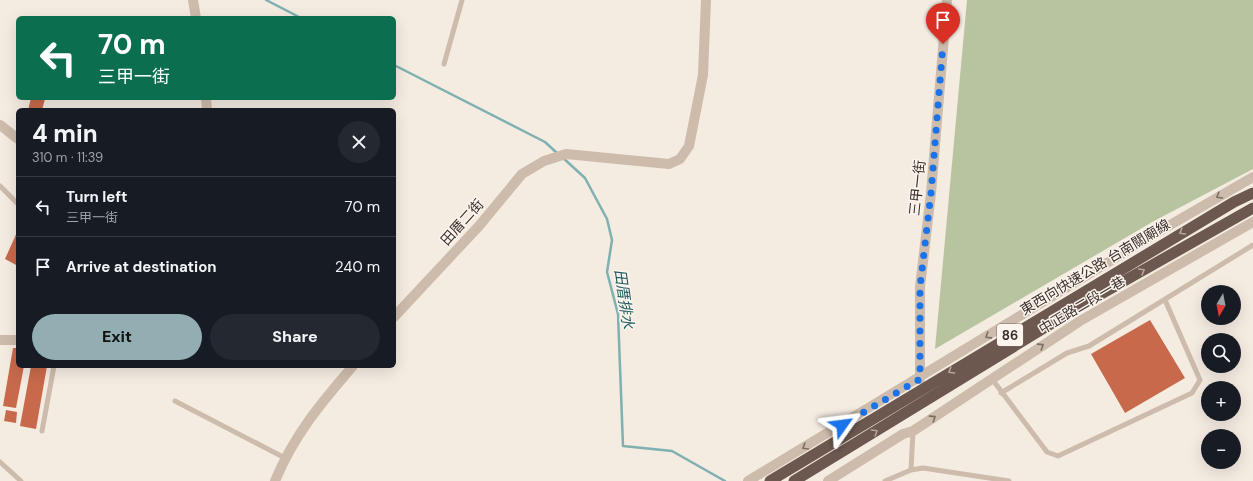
<!DOCTYPE html>
<meta charset="utf-8">
<style>
:root{--surface:#171b24;--page:#242831;--text:#f1f3f6;--muted:#9ea1a6;--line:#363941;--accent:#92aeb2}
body{margin:0;font-family:"DM Sans","Noto Sans TC",sans-serif;background:var(--page);color:var(--text);height:100vh;display:flex;flex-direction:column;font-size:15px;white-space:nowrap}
*{box-sizing:border-box;margin:0}
p{font-size:13px;color:var(--muted)}
.icon{flex:none;width:22px;height:22px;fill:none;stroke:currentColor;stroke-width:2;stroke-linecap:round;stroke-linejoin:round}
.map{position:relative;flex:1;overflow:hidden}
.sheet{position:absolute;left:16px;top:108px;width:380px;height:260px;display:flex;flex-direction:column;background:var(--surface);border-radius:6px;box-shadow:0 4px 16px #0002}
.sheet>*{flex:none}
.hud{position:absolute;left:16px;top:16px;width:380px;height:84px;border-radius:6px;box-shadow:0 4px 16px #0002;background:#0b6e4f;color:#fff;overflow:hidden}
.needle{width:26px;rotate:190deg}
.buttons{position:absolute;left:1201px;top:285px;display:grid;gap:8px}
.buttons a{display:grid;place-items:center;width:40px;height:40px;border-radius:50%;background:var(--surface);box-shadow:0 4px 16px #0002;font-size:20px}
.pin{position:absolute;display:grid;place-items:center;width:34px;height:34px;color:#fff;margin:-41px -17px;border-radius:50% 50% 50% 0;rotate:-45deg;box-shadow:0 0 4px #0007}
.pin .icon{rotate:45deg}
.me{position:absolute;width:44px;margin:-22px;rotate:59deg;stroke-linejoin:round;filter:drop-shadow(0 0 3px #0008)}
.turn{display:flex;align-items:center;gap:14px;height:84px;padding:0 16px;font-size:18px}
.turn .icon{width:52px;height:52px;stroke-width:2.5}
.turn b{display:block;font-size:28px;line-height:34px}
.round{display:grid;place-items:center;flex:none;width:42px;height:42px;border-radius:21px;background:var(--page)}
.head{display:flex;align-items:center;justify-content:space-between;height:68px;padding:0 16px}
h1{font-size:24px;font-weight:800;line-height:30px}
.action{display:flex;gap:8px;margin-top:auto;padding:8px 16px}
.action a{flex:1;height:46px;border-radius:24px;background:var(--accent);color:#111;font-size:16px;font-weight:800;line-height:46px;text-align:center}
.action a+a{background:var(--page);color:var(--text)}
ul{padding:0;list-style:none}
li{display:flex;align-items:center;gap:12px;height:60px;padding:0 16px;border-top:1px solid var(--line)}
li div{flex:1}
li b{display:block;font-size:15px}
li em{font-style:normal}
.map>svg:first-child{display:block}
</style>
<div class="map">
<svg width="1253" height="481" viewBox="0 0 1253 481">
<rect width="100%" height="100%" fill="#f4ebe1"/>
<path fill="#b8c4a0" d="M967,0H1253V169L1154,221L935,349Z"/>
<g fill="none" stroke-linecap="round" stroke-linejoin="round">
<path stroke="#7fb0b2" stroke-width="2.5" d="M266,0L301,18
M394,65L545,142L558,154
M562,157L585,178L607,219L612,240L607,272L618,314L623,446L672,451L725,481"/>
</g>
<path fill="#c8694b" d="M31,98L45,99L42,110H28Z
M18,230V266L5,259Z
M1150,320L1185,378L1125,413L1091,354Z
M13,348H18V366H24L16,408L3,406Z
M31,366H47L36,429L20,426Z
M6,410L17,412L16,423L4,421Z"/>
<g fill="none" stroke-linecap="round" stroke-linejoin="round">
<path stroke="#cdbbac" stroke-width="5" d="M444,64L462,0
M0,186L18,204
M992,379L1047,452L1058,456L1192,393L1200,380L1165,300
M1001,393L1067,353L1089,346L1253,245
M175,401L285,458
M42,431L54,366
M0,462L21,481
M911,470L913,431
M885,481L911,470L923,468L1009,481"/>
<path stroke="#cdbbac" stroke-width="10" d="M193,0L196,18
M206,98L207,110
M0,125L18,139
M394,317L479,226L522,174L544,161L566,154L669,164L680,159L689,146L703,75L706,0
M0,340H18
M920,379V287L931,193L947,0
M275,481C294,435 321,403 353,366
M748,481L1158,232L1253,177
M828,481L903,434L913,431L1080,321L1253,222"/>
<path stroke="#6c584f" stroke-width="11" d="M770,481L1234,202L1253,193
M794,481L1080,306L1253,208"/>
</g>
<defs><path id="oneway-chevron" d="M-2-3.5L2.5 0L-2 3.5" fill="none" stroke-width="1.6" stroke-linecap="round" stroke-linejoin="round"/></defs>
<g stroke="#7d6f65">
<use href="#oneway-chevron" transform="translate(1219 196) rotate(149)"/>
<use href="#oneway-chevron" transform="translate(988 336) rotate(148)"/>
<use href="#oneway-chevron" transform="translate(1041 346) rotate(-33)"/>
<use href="#oneway-chevron" transform="translate(933 418) rotate(-33)"/>
<use href="#oneway-chevron" transform="translate(805 447) rotate(149)"/>
</g>
<g stroke="#b4a69e">
<use href="#oneway-chevron" transform="translate(1182 232) rotate(149)"/>
<use href="#oneway-chevron" transform="translate(1142 271) rotate(-30)"/>
<use href="#oneway-chevron" transform="translate(951 371) rotate(149)"/>
<use href="#oneway-chevron" transform="translate(875 432) rotate(-31)"/>
</g>
<g fill="none" stroke-linecap="round" stroke-linejoin="round">
<path stroke="#1a73e8" stroke-width="7" stroke-dasharray="0 12.6" d="M842,425L920,379V287L931,193L943,44"/>
</g>
<g text-anchor="middle" dominant-baseline="central" stroke-width="3" stroke-linejoin="round" paint-order="stroke">
<rect fill="#fbf5ee" stroke="#756b66" stroke-width="1" x="997" y="324" width="26" height="22" rx="3"/>
<g font-size="13" font-weight="bold" fill="#3b302b">
<text x="1010" y="335">86</text>
</g>
<g font-size="14" fill="#3b302b" stroke="#fbf5ee">
<text transform="translate(917 188) rotate(-84)">三甲一街</text>
<text transform="translate(462 222) rotate(-48)">田厝二街</text>
<text transform="translate(1095 267) rotate(-31)">東西向快速公路 台南關廟線</text>
<text transform="translate(1082 305) rotate(-31)">中正路二段一巷</text>
</g>
<g font-size="15" font-style="italic" fill="#1f5a5e" stroke="#fbf5ee">
<text transform="translate(624 299) rotate(82)">田厝排水</text>
</g>
</g>
</svg>
<div class="buttons">
<a><svg class="needle" viewBox="-14 -14 28 28"><path d="M0-13l5 13h-10z" fill="#e53935"/><path d="M0 13l5-13h-10z" fill="#9ea1a6"/></svg></a>
<a><svg class="icon" aria-label="search" viewBox="0 0 24 24"><circle cx="10" cy="10" r="6"/><path d="M15 15l6 6"/></svg></a>
<a>+</a>
<a>−</a>
</div>
<div class="pin" style="left:943px;top:44px;background:#d93025"><svg class="icon" aria-label="arrive" viewBox="0 0 24 24"><path d="M6 21V4h12l-3 4 3 4H6"/></svg></div>
<svg class="me" style="left:842px;top:425px" viewBox="-20 -20 40 40"><path d="M0-17L14 15 0 8-14 15z" fill="#1a73e8" stroke="#fff" stroke-width="4"/></svg>
<div class="hud">
<div class="turn"><svg class="icon" aria-label="left" viewBox="0 0 24 24"><path d="M17 20v-9H6M10 6l-5 5 5 5"/></svg><div><b>70 m</b>三甲一街</div></div>
</div>
<section class="sheet">
<div class="head"><div><h1>4 min</h1><p>310 m · 11:39</p></div><a class="round"><svg class="icon" aria-label="close" viewBox="0 0 24 24"><path d="M6 6l12 12M18 6L6 18"/></svg></a></div>
<ul>
<li><svg class="icon" aria-label="left" viewBox="0 0 24 24"><path d="M17 20v-9H6M10 6l-5 5 5 5"/></svg><div><b>Turn left</b><p>三甲一街</p></div><em>70 m</em></li>
<li><svg class="icon" aria-label="arrive" viewBox="0 0 24 24"><path d="M6 21V4h12l-3 4 3 4H6"/></svg><div><b>Arrive at destination</b></div><em>240 m</em></li>
</ul>
<div class="action"><a>Exit</a><a>Share</a></div>
</section>
</div>
